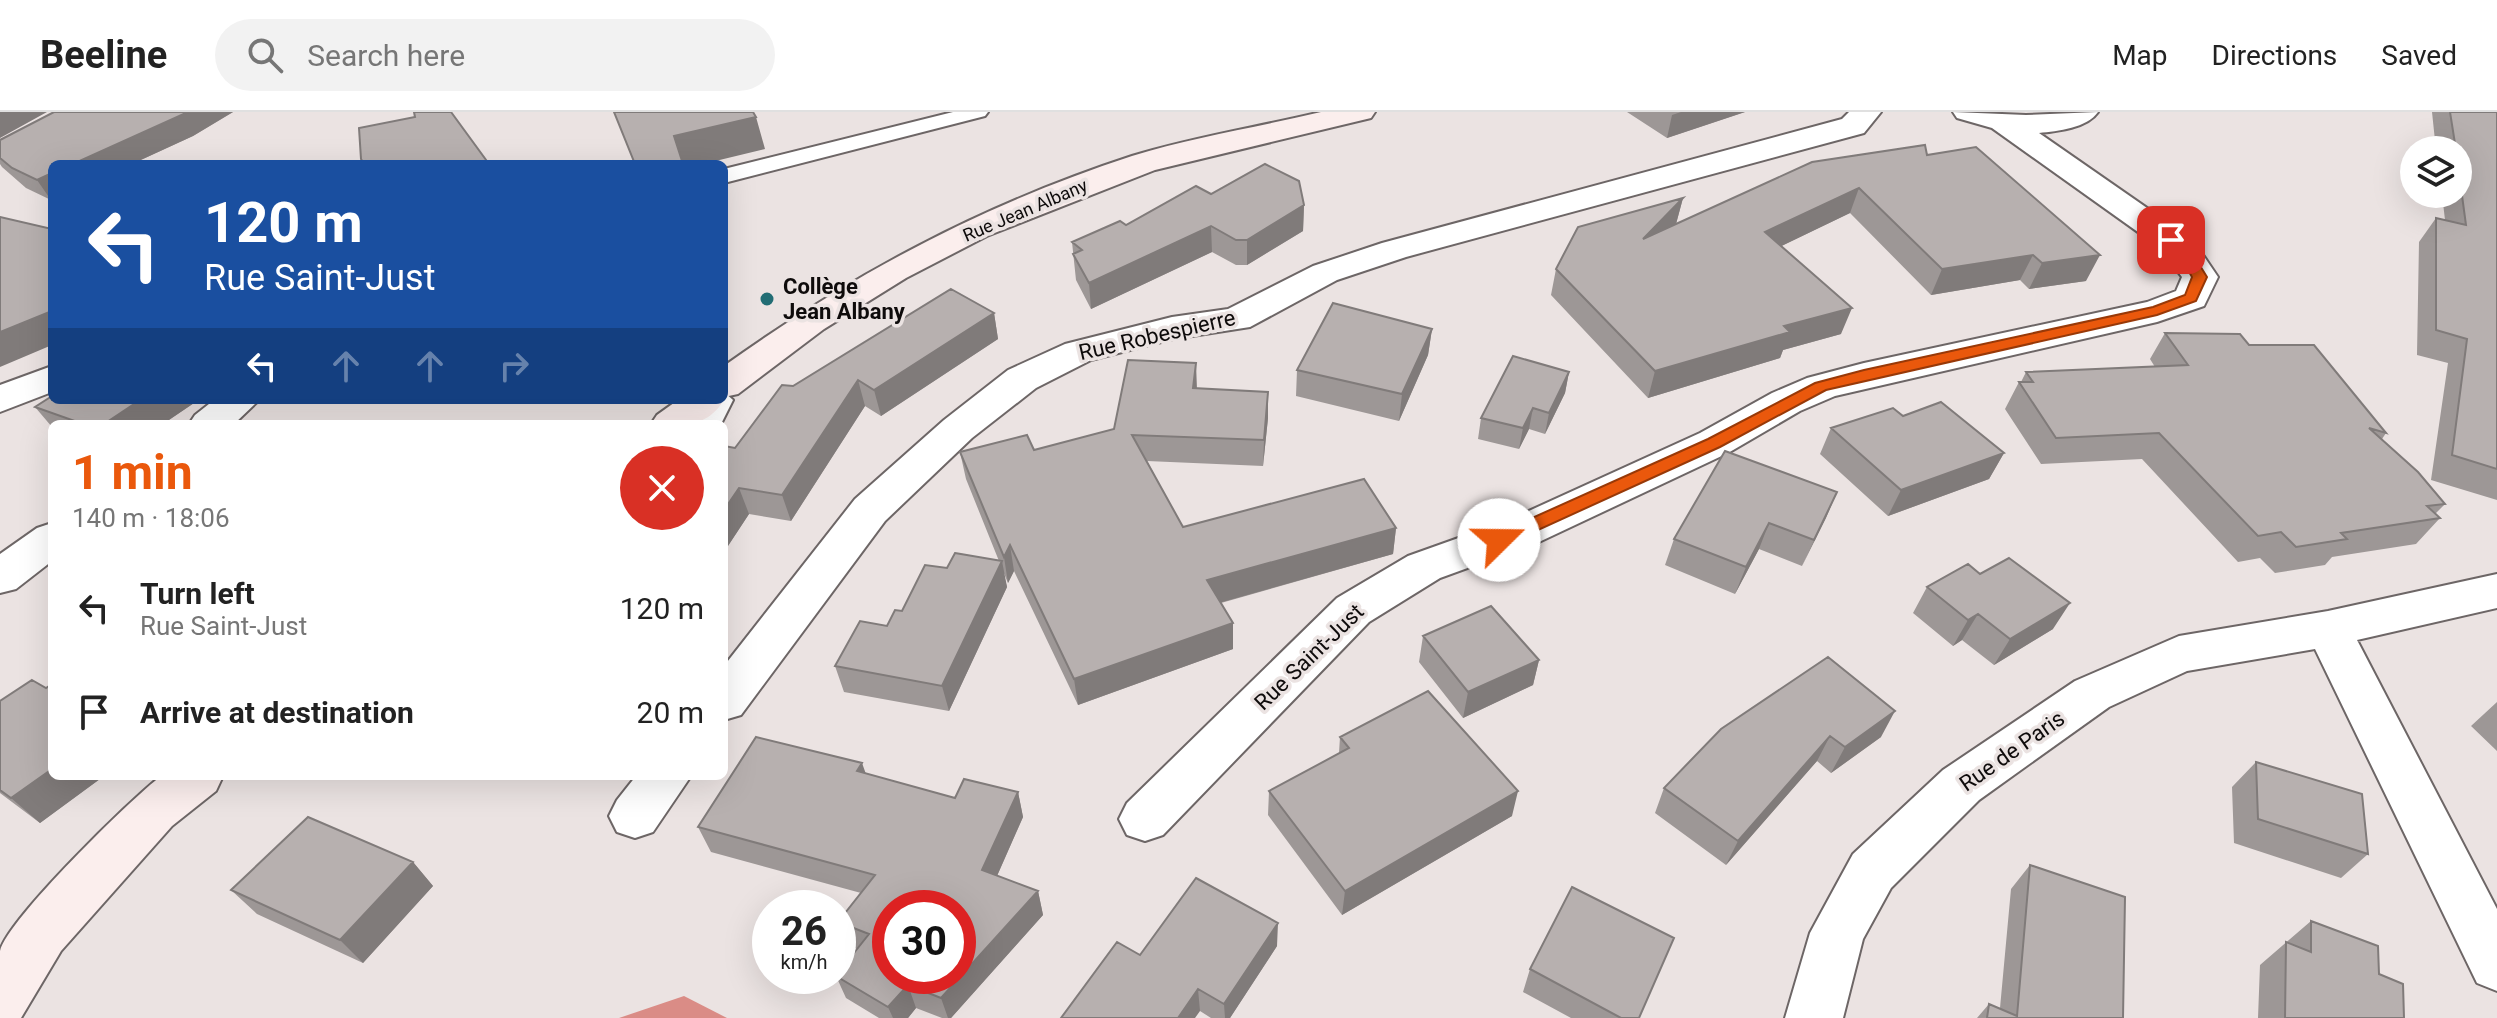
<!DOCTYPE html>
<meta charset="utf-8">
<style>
:root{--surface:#fff;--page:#f2f2f2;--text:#222;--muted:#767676;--line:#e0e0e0;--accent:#ea580c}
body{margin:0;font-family:Roboto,sans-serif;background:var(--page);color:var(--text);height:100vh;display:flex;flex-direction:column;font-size:30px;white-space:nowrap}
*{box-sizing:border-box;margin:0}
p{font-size:26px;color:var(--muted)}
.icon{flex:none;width:44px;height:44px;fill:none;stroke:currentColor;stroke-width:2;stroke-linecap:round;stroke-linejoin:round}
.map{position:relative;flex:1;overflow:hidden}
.drawer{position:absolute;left:48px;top:308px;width:680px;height:360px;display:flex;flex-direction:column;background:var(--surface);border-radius:12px;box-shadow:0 8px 32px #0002}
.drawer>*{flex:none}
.hud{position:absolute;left:48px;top:48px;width:680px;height:244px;border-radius:12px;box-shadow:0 8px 32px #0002;background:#1a4fa0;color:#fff;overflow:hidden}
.buttons{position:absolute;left:2400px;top:24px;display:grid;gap:16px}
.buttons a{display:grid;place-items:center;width:72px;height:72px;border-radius:50%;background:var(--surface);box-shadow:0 8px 32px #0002;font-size:40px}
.speed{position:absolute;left:752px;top:778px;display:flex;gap:16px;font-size:40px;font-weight:700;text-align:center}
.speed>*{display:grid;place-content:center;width:104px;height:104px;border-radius:50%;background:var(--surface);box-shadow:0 8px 32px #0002;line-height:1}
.speed small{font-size:20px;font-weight:400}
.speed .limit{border:12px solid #d22;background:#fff;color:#111}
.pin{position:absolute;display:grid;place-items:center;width:68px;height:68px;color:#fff;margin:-34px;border-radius:16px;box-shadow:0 4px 12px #0006}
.me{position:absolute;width:88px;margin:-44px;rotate:68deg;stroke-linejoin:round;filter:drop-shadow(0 0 6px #0008)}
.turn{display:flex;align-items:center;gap:28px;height:168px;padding:0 24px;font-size:36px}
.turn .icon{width:104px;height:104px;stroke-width:2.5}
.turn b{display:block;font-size:56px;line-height:68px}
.lanes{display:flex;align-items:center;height:76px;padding:0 24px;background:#0003;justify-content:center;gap:40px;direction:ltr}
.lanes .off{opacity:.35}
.round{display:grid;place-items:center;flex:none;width:84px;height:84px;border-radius:42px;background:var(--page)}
.headline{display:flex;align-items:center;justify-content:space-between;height:136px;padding:0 24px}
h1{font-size:48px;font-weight:700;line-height:60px;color:var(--accent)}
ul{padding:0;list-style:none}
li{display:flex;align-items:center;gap:24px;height:104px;padding:0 24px}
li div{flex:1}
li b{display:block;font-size:30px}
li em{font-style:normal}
header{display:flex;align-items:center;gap:48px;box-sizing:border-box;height:112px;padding:0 40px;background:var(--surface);border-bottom:2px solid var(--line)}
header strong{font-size:38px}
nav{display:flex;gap:44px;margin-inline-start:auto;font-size:28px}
.search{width:560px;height:72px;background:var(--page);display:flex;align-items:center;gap:20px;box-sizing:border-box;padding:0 28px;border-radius:44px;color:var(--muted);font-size:30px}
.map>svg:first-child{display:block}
</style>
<header>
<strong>Beeline</strong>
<div class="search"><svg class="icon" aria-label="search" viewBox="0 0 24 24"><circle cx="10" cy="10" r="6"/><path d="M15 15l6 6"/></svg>Search here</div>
<nav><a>Map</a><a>Directions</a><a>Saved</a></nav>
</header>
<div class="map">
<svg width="2497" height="906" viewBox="0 0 2497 906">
<rect width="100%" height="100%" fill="#ebe3e2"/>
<path fill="#da8c86" d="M684,884L727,906H619Z"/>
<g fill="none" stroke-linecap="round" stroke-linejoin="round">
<g stroke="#6d6666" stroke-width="4">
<path id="lane" d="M953,0H988L985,4L724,71V57Z
M724,280L733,288L721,312H693L707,288H724Z"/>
</g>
<g stroke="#6d6666" stroke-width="4">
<path id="street" d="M1849,0H1881L1864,21L1406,145L1337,168L1250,215L1173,227L1091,248L1036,276L972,326L885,409L741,603L724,608V554L855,387L944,308L1008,258L1065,232L1172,205L1228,197L1313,154L1382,131L1842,7Z
M1953,0L2026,3L2098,0C2087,16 2058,19 2039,21L2183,121L2201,140L2218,165L2204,194L2157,210L1835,284L1800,299L1728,341L1539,430L1440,466L1369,510L1163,723L1145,729L1127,723L1119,707L1127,691L1337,486L1408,444L1509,408L1700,321L1772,281L1807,266L1864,251L2147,190L2176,179L2182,165L2159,135L1992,16L1957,6Z
M52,254V280L0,300V273Z
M214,288H259L234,312H189L195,303Z
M52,411V449L16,477L0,481V442L37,416Z
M2497,462V496L2357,528L2497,797V879L2477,871L2315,537L2187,559L2109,595L1979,688L1891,776L1863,827L1843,906H1785L1810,821L1853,742L1943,658L2075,569L2179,524L2328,499Z
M636,664H691L653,720L635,726L617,720L609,704L617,688Z"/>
</g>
<g stroke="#6d6666" stroke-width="4">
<path id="secondary" d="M1321,0H1375L1371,6L1155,58L987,124L906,166L824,217L738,282L724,285V254C851,163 982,93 1132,44C1193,25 1259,15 1321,0Z
M678,288H724C705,318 682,312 651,312L657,303Z
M161,664H223L216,679L172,714L61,839L21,906H0C0,886 0,858 0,839C8,807 131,687 161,664Z"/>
</g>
<use href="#lane" fill="#fff" fill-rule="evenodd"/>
<use href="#street" fill="#fff" fill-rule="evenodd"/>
<use href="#secondary" fill="#fbeeed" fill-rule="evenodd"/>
</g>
<path fill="#9d9796" d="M54,0H233L193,24L132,52H52L51,88L26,76L2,55L0,52V28Z
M1627,0H1745L1667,26Z
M2432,0H2497V388L2431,368L2448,251L2417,243L2419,130L2436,106L2445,108L2442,82H2458V38H2436Z
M1927,43L2086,169L2029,177L2020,168L1931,183L1850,101L1781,134L1841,222L1783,238L1780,246L1648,286L1551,183L1556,157L1683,86L1676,112Z
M1211,82L1304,93L1303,119L1247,153H1236L1212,140L1091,197L1076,168L1072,130L1126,113Z
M994,201L998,227L881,304L865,294L791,409L749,402L724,440L735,336L793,274Z
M1432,217L1428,243L1399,309L1296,284L1297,258Z
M2165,221L2249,233L2386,321L2382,327L2445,392L2435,402L2440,406L2416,432L2332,445L2325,453L2275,461L2260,446L2238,450L2142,347L2041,352L2005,297L2019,270H2021L2026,260L2155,255L2150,247Z
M1569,260L1565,281L1545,322L1529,317L1519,337L1478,327L1481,306Z
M1197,277L1268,280V306L1263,354L1147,349L1183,415L1396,416L1393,442L1221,491L1233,537L1078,593L1014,459L1008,471L1003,459L1007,475L949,599L844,580L835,554L887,514L947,456L999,449L966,367L960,340L1034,338L1114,317Z
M52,288H191L194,291L163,312H52V315L35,295Z
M1903,304L2004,341L1989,367L1888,404L1820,342L1831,316Z
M1837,380L1802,454L1759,437L1735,482L1665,453L1674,427Z
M1927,475L2053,517L1994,553L1962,528L1953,534L1913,501Z
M1423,524L1539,548L1533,573L1463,606L1419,550Z
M46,576L52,664H104L40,711L0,681V589Z
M2497,590V639L2471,614Z
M1721,617L1881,625L1831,661L1817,649L1726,753L1655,701L1664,676Z
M1340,625L1512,704L1342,803L1268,703L1269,679L1339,641Z
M2256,650L2368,742L2341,766L2234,731L2232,675Z
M866,662L955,686L1018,680L1023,705L997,764L1038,779L1043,803L951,906H942L916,896L908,906H879L846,886L836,864L857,837L849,833L838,810L861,781L711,740L698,715Z
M413,750L433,774L363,851L257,802L231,778Z
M2030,753L2123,906H1977L1989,892L2000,896L2011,777Z
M2311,809L2379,862L2404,906H2258L2260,853Z
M1277,834L1230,906H1211L1200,899L1140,843Z
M1530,857L1639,906H1571L1523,880Z"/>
<path fill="#807b7a" d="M0,0H47L0,26Z
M188,0H233L193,24L132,52H73Z
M1681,0H1745L1667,26L1672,3Z
M756,5L765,37L703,52H683L674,24Z
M52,61V88H51L37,68Z
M1859,76L1850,101L1757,146L1765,120Z
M1683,86L1676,112L1643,127Z
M1304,93L1303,119L1247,153V128Z
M1211,114L1212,140L1091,197L1089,171Z
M2033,143L2020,168L1931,183L1942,157Z
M2100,143L2086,169L2029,177L2042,151Z
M1852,196L1841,222L1783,238L1780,246L1648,286L1655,259L1784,214Z
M52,199V233L0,255V220Z
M994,201L998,227L881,304L874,278Z
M1432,217L1428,243L1399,309L1402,282Z
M1196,251L1197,278L1193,276Z
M1569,260L1565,281L1545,322L1549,301Z
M858,268L865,294L791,409L782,383Z
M1268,280V306L1263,354L1264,328Z
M140,288H191L194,291L163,312H104Z
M1533,296L1529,317L1519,337L1523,316Z
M2004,341L1989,367L1888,404L1901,378Z
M739,376L749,402L724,440V398Z
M1837,380L1826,406L1802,454L1814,428Z
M1769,411L1759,437L1735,482L1746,455Z
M1396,416L1393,442L1208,494L1207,468Z
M1010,433L1014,459L1008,471L1004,445Z
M1002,449L1007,475L949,599L942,574Z
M2070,491L2053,517L1994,553L2010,527Z
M1978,502L1962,528L1953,534L1968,508Z
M1233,511V537L1078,593L1074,567Z
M1539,548L1533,573L1463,606L1468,580Z
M1895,599L1881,625L1831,661L1845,635Z
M1830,624L1817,649L1726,753L1738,729Z
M862,651L871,676L857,659Z
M52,657V664H104L40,711L11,686Z
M1518,679L1512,704L1342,803L1345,779Z
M1018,680L1023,705L989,782L982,758Z
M413,750L433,774L363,851L340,828Z
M1038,779L1043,803L951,906H948L941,886Z
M1278,811L1277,834L1230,906H1225L1224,892Z
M908,873L916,896L908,906H893L888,895Z
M1198,877L1200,899L1195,906H1178Z"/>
<path fill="#b7b0af" stroke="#807b7a" stroke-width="2" fill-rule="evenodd" d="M54,0H188L73,52H52V61L37,68L12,56L0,46V28Z
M414,0H451L489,52H364L361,47L359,16L415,5Z
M614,0H753L756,5L674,24L683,52H635Z
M2450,0H2497V357L2452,343L2467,227L2436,218V106L2466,113L2458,54V38H2456Z
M1925,33L1927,43L1976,35L2100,143L2042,151L2033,143L1942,157L1859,76L1765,120L1852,196L1784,214L1790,220L1655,259L1556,157L1578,115L1683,86L1643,127L1812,50Z
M1265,52L1299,69L1304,93L1247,128H1236L1211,114L1089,171L1073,142L1082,138L1072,130L1120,109L1126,113L1196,74L1211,82Z
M0,105L52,117V199L0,220Z
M951,177L994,201L874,278L858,268L782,383L739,376L724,398V334L735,336L782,273L793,274Z
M1333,191L1432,217L1402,282L1297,258Z
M2165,221L2240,222L2249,233H2314L2386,321L2369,316L2418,360L2445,392L2427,394L2440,406L2341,421L2347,427L2296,435L2281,420L2258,424L2159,321L2056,326L2019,270H2033L2026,260L2188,253Z
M1513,244L1569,260L1549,301L1533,296L1523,316L1481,306Z
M1128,248L1196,251L1193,276L1268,280L1264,328L1132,323L1183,415L1364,367L1396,416L1207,468L1233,511L1074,567L1010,433L1004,445L960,340L1027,323L1034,338L1114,317Z
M52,284V288H140L104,312H83L35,295Z
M1941,290L2004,341L1901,378L1831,316L1893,296L1903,304Z
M1725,339L1837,380L1814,428L1769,411L1746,455L1674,427Z
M955,441L1002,449L942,574L835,554L860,509L887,514L895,498L902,499L925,453L947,456Z
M2009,446L2070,491L2010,527L1978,502L1968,508L1927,475L1968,452L1980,462Z
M1491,494L1539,548L1468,580L1423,524Z
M1828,545L1895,599L1845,635L1830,624L1738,729L1664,676L1721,617Z
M32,568L46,576L52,572V657L11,686L0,678V589Z
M1428,579L1518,679L1345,779L1269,679L1349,636L1340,625Z
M756,625L862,651L857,659L955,686L964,667L1018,680L982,758L1038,779L941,886L908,873L888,895L836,864H838V861L869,822L838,810L875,763L698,715ZM890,796H958V864H890Z
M2256,650L2362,682L2368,742L2258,707Z
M308,705L413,750L340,828L231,778Z
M2030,753L2125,785L2123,906H1987L1989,892L2017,904Z
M1196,766L1278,811L1224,892L1198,877L1178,906H1061L1117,830L1140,843Z
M1572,775L1674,826L1639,906H1621L1530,857Z
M2311,809L2378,834L2379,862L2403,872L2404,906H2285L2286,830L2311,840Z"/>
<path fill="#ea580c" stroke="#983908" stroke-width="2" d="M2171,124L2194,144L2207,165L2196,189L2157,203L1826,278L1720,335L1505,433L1499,435L1490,428L1492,424L1708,327L1815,271L1864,258L2153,195L2185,183L2192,165L2183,149L2164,128Z"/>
<circle fill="#226d74" stroke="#ebe3e2" stroke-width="3" cx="767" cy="187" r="8"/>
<g text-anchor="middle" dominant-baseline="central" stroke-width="7" stroke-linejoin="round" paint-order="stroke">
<g font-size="18" fill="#0e0b0b" stroke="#ebe3e2">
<text transform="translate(1025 98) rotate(-23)">Rue Jean Albany</text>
</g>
<g font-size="22" font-weight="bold" fill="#0e0b0b" stroke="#ebe3e2" text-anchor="start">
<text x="783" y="174">Collège<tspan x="783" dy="25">Jean Albany</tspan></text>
</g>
<g font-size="22" fill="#0e0b0b" stroke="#ebe3e2">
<text transform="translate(1157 223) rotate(-13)">Rue Robespierre</text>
<text transform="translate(1309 545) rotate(-44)">Rue Saint-Just</text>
<text transform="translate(2012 639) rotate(-35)">Rue de Paris</text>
</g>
</g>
</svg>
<div class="buttons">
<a><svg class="icon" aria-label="layers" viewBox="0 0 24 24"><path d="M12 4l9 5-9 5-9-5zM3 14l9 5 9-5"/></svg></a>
</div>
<div class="speed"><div>26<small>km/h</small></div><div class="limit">30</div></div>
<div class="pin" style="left:2171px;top:128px;background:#d93025"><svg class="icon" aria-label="arrive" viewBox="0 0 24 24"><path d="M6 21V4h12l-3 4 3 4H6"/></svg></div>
<svg class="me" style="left:1499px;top:428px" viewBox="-20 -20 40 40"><circle r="19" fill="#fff"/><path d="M0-13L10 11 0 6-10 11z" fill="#ea580c"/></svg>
<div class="hud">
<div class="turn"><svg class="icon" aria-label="left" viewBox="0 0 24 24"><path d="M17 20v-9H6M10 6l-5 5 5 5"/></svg><div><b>120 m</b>Rue Saint-Just</div></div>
<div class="lanes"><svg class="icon" aria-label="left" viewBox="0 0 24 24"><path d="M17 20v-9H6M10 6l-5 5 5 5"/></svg><svg class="icon off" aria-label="ahead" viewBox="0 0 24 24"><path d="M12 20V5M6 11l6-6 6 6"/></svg><svg class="icon off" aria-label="ahead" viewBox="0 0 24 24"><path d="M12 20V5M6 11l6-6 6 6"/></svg><svg class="icon off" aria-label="right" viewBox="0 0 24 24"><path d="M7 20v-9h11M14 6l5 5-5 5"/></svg></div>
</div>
<section class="drawer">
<div class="headline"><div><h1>1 min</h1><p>140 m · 18:06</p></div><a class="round" style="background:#d93025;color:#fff"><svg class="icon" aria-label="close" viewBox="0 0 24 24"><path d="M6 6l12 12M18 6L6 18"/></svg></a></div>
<ul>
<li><svg class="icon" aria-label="left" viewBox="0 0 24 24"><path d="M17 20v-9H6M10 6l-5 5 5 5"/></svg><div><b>Turn left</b><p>Rue Saint-Just</p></div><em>120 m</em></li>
<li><svg class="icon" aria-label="arrive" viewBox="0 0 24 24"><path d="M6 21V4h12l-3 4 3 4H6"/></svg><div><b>Arrive at destination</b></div><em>20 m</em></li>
</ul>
</section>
</div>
